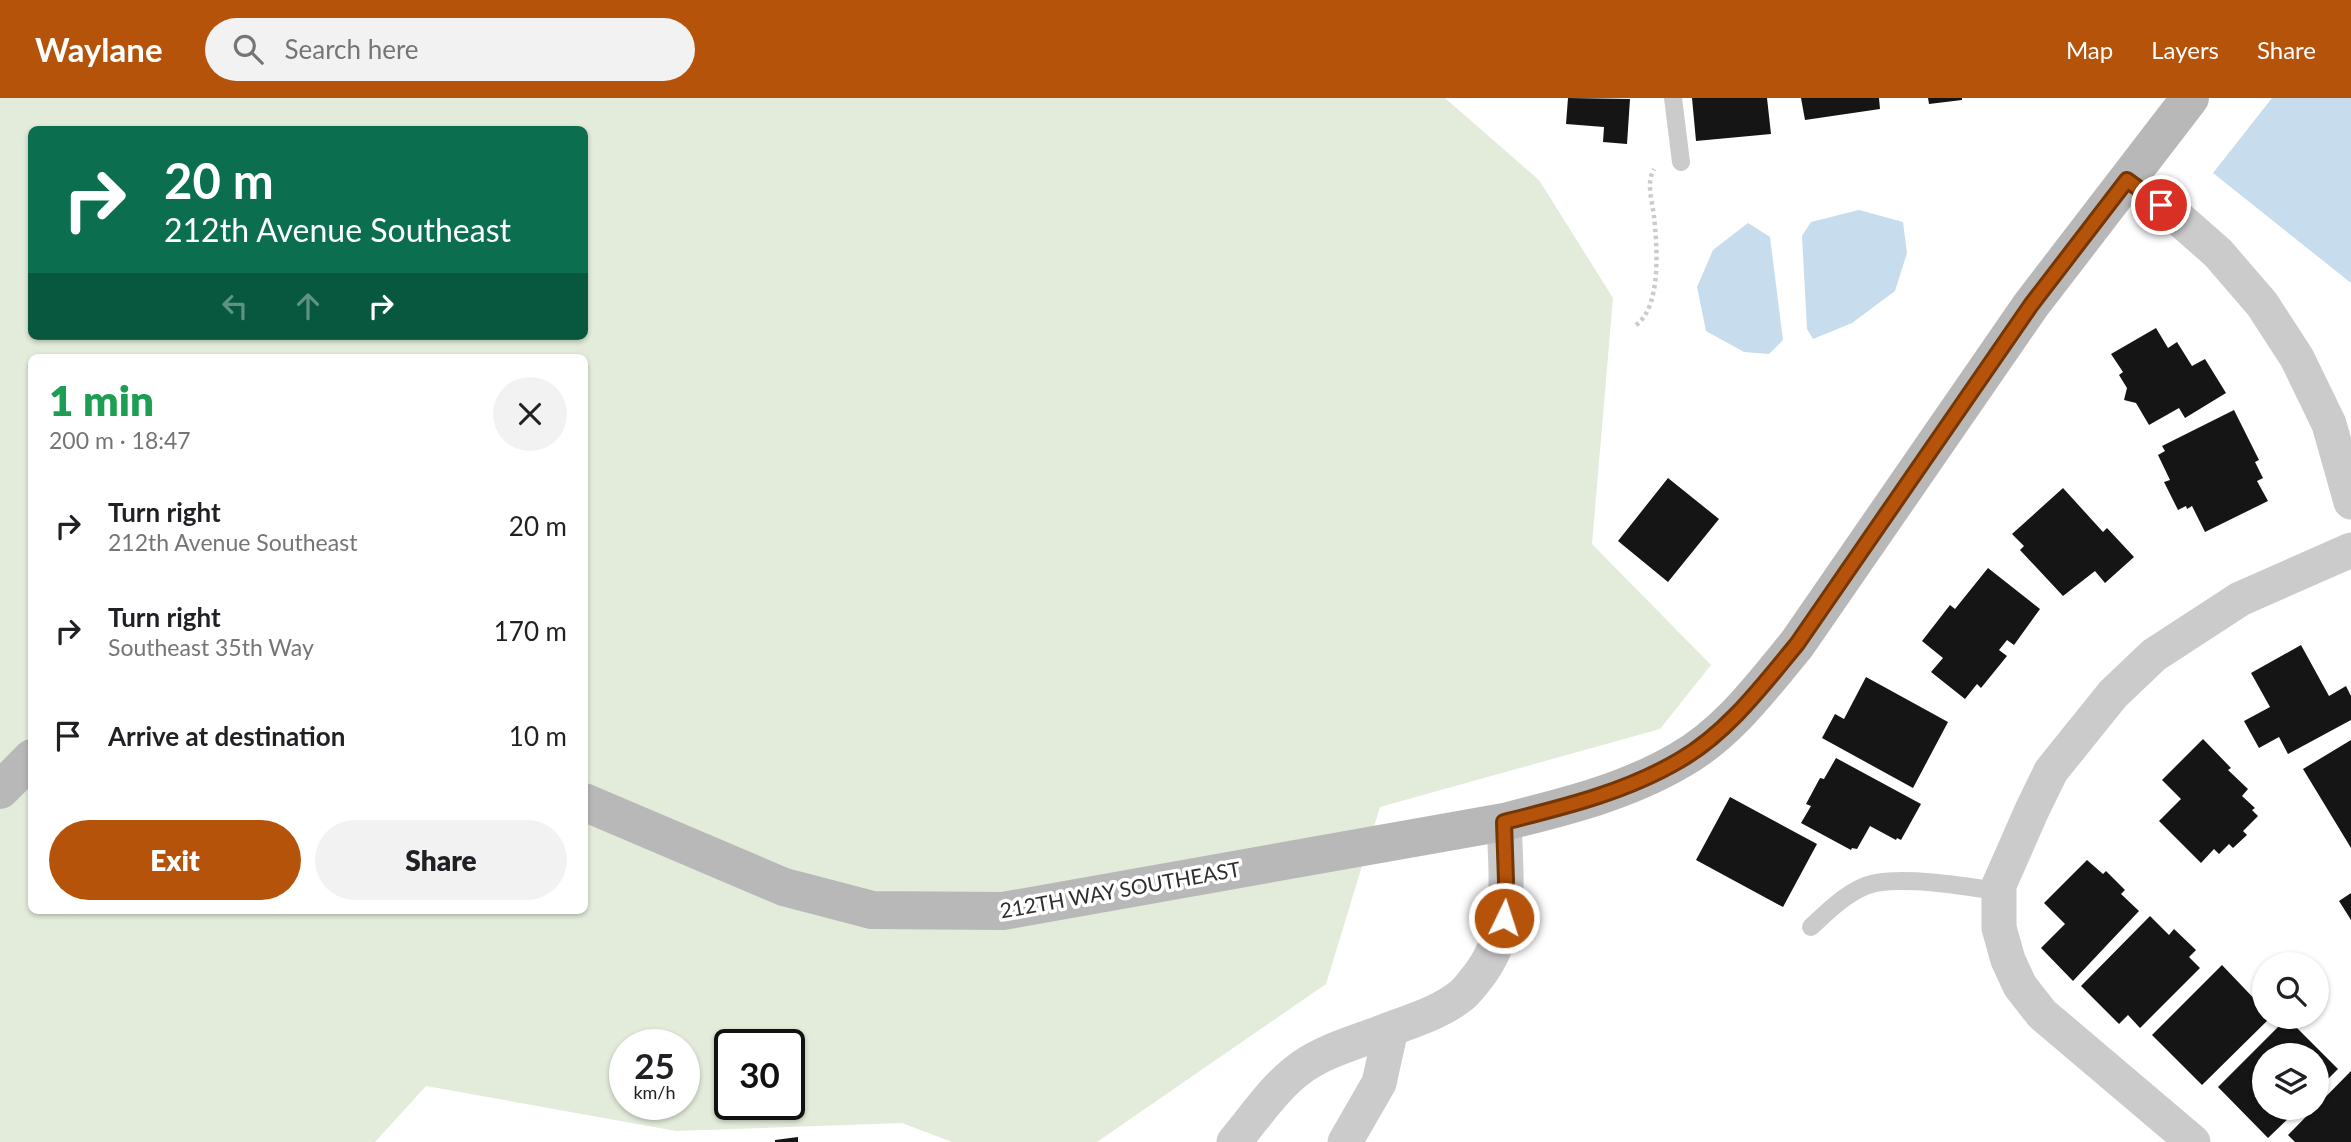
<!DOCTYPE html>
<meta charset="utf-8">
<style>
:root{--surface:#fff;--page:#f2f2f2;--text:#202124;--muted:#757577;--accent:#b45309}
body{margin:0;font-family:Lato,sans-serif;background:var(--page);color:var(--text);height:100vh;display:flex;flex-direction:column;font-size:26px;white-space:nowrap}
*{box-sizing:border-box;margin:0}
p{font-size:23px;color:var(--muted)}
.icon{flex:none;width:38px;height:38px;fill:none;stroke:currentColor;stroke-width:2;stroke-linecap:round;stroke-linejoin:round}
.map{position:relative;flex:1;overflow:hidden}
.sheet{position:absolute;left:28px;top:256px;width:560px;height:560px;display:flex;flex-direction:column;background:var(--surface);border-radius:10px;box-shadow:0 2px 5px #0004}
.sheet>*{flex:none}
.guide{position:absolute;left:28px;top:28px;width:560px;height:214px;border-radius:10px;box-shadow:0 2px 5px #0004;background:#0b6e4f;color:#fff;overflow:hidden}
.tools{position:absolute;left:2252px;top:854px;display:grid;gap:14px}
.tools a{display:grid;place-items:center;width:77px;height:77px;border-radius:50%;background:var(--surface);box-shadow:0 2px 5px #0004;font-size:35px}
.speed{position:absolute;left:609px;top:931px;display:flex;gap:14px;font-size:35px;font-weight:700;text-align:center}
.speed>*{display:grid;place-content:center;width:91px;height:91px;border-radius:50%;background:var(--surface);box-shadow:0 2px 5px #0004;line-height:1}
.speed small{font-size:18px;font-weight:400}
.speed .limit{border:4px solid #111;border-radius:10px;background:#fff;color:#111}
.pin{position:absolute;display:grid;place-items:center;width:60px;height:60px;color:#fff;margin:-30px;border:4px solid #fff;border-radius:50%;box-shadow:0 2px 7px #0007}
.me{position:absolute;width:77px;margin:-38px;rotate:4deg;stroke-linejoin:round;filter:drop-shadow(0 0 5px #0008)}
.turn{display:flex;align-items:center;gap:24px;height:147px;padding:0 21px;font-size:32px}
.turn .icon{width:91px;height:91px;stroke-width:2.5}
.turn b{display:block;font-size:49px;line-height:60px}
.lanes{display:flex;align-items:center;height:66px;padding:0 21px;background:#0003;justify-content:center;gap:35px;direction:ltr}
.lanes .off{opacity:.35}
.round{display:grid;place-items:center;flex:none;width:74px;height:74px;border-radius:37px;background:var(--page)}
.headline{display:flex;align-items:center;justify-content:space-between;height:119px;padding:0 21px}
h1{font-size:42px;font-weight:800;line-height:52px;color:#1e9e55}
.button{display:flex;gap:14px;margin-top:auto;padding:14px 21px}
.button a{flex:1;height:80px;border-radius:42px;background:var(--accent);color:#fff;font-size:28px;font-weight:800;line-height:80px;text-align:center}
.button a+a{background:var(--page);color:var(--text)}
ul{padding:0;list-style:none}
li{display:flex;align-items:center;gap:21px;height:105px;padding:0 21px}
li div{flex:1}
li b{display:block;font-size:26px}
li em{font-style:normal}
header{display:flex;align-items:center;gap:42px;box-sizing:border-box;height:98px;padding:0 35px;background:var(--accent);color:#fff}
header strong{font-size:33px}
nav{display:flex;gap:38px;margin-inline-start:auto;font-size:24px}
.search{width:490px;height:63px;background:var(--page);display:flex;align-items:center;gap:18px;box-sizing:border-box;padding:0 24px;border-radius:38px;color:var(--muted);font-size:26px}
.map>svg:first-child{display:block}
</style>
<header>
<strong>Waylane</strong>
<div class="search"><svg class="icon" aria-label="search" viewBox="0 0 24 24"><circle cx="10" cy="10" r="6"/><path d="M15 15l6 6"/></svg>Search here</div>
<nav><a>Map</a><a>Layers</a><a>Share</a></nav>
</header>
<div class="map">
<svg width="2351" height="1044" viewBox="0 0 2351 1044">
<rect width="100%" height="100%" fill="#fff"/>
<path fill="#e3ecdb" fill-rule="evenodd" d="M0,0H1445L1539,82L1613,200L1592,446L1711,567L1660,631L1380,709L1326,886L1097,1044H952L902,1025L676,1033L426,988L375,1044H0ZM32,32H584V238H32ZM32,259H584V812H32ZM625,947H684V1006H625ZM730,947H789V1006H730Z"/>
<path fill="#c7dcec" d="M2272,0H2351V185L2213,75Z
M1859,112L1903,124L1907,155L1895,193L1852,225L1813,241L1807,231L1802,138L1811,124Z
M1748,125L1770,139L1783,242L1769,256L1744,254L1706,233L1697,189L1713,152Z"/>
<path fill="#151515" d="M1568,0L1630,1L1627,46L1603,44L1604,29L1566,26Z
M1692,0H1767L1771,36L1696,43Z
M1801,0H1879L1880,11L1805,22Z
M1928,0H1962V2L1929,6Z
M2156,230L2168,250L2177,244L2192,268L2205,261L2226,295L2185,320L2179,310L2149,327L2136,305L2124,302L2127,290L2119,277L2123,274L2111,256Z
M2234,312L2259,362L2255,364L2263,380L2257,383L2268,403L2205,434L2192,408L2187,411L2186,408L2178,412L2164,384L2170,382L2158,357L2165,353L2162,348Z
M1668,380L1719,421L1668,484L1618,443Z
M2063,390L2103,434L2107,430L2134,459L2105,485L2095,473L2063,498L2020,452L2024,448L2012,436Z
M1988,470L2040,511L2014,547L2007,542L1999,552L2007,558L1981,590L1977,586L1965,601L1931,574L1943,560L1922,543L1950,507L1955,511Z
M2301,547L2329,598L2346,588L2351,598V622L2288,656L2279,639L2259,650L2244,623L2270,609L2251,575Z
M1866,579L1948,624L1913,690L1822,640L1835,616L1844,621Z
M2203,641L2231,670L2228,672L2248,691L2242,698L2255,710L2252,712L2258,718L2243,733L2247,737L2233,750L2229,746L2219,756L2214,751L2201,765L2159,723L2181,701L2162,682Z
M2351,642V750L2303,671Z
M1836,660L1921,706L1901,742L1897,740L1896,742L1870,728L1857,751L1852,750L1851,752L1801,725L1811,708L1806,706L1820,680L1824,681Z
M1730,699L1817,746L1783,809L1696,762Z
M2087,762L2103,776L2106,773L2125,792L2121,796L2139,813L2073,883L2041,850L2065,826L2044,805Z
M2351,795V822L2339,803Z
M2150,818L2169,837L2174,831L2196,852L2189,859L2200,870L2140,930L2128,917L2119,926L2081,888Z
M2222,867L2264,911V919H2271L2202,987L2152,937Z
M2287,920L2338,971L2317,992V957H2264V1010H2299L2268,1040L2218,989Z
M2351,973V1044H2295L2288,1037Z
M798,1039V1044H775V1042Z"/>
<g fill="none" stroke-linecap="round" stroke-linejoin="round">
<path stroke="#cbcbcb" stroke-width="4.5" stroke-dasharray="3.5 3.5" stroke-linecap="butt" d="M1636,227C1662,208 1657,148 1654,118C1652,102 1646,85 1654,71"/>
<path stroke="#cbcbcb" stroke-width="18" d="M1673,0L1681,64
M1811,829C1827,814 1843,798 1863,789C1891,775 1966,789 1999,793"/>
<path stroke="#cbcbcb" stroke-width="35" d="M2127,82L2177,119L2218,155L2262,206L2297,260L2329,326L2351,404
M1234,1044C1255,1019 1275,988 1302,969C1326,952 1357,944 1385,933C1411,923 1440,915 1462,897C1467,893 1471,887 1476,881C1514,835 1506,780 1504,724
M1345,1044L1379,985L1391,931
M2193,1044L2042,916L2020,888L2008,862L1999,830V787L2032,712L2051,673L2113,596L2154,557L2240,501L2351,452"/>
<path stroke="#b8b8b8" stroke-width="38" d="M0,692L32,660
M584,704L784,789L872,812L1003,813L1504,724C1564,709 1626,694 1680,662C1728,635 1763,587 1797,546L2031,207L2190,0"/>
</g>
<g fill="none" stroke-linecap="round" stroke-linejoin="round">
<g stroke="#753606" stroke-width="18">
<path id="route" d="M1504,820L1506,783L1504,724C1564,709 1626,694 1680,662C1727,635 1763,587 1797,546L2031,207L2127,82L2161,107"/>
</g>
<use href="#route" stroke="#b45309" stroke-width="12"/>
</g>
<g text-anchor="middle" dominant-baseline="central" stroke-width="7" stroke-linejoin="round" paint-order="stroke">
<g font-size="21" fill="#2e2e2e" stroke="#fff">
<text transform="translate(1120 791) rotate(-10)">212TH WAY SOUTHEAST</text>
</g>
</g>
</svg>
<div class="tools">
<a><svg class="icon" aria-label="search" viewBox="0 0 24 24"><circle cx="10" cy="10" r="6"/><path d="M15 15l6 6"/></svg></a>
<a><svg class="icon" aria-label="layers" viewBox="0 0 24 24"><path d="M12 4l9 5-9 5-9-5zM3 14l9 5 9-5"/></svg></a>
</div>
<div class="speed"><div>25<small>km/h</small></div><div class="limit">30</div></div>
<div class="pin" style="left:2161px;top:107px;background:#d93025"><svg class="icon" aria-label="arrive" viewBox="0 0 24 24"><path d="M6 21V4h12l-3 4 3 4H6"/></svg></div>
<svg class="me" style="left:1504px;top:820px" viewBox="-20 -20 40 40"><circle r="17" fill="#b45309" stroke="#fff" stroke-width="3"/><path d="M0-11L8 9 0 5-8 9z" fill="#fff"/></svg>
<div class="guide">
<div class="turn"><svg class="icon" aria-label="right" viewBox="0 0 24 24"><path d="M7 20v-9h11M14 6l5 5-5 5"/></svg><div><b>20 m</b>212th Avenue Southeast</div></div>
<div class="lanes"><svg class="icon off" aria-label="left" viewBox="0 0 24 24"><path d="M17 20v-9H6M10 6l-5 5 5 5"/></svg><svg class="icon off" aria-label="ahead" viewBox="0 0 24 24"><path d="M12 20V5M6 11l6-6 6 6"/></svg><svg class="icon" aria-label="right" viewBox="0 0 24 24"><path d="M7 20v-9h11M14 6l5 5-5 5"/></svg></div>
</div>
<section class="sheet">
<div class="headline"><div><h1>1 min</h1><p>200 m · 18:47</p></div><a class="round"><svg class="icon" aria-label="close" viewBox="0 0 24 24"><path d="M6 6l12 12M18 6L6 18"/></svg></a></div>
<ul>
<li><svg class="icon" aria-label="right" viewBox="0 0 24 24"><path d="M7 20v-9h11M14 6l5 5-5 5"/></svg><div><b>Turn right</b><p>212th Avenue Southeast</p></div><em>20 m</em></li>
<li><svg class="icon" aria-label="right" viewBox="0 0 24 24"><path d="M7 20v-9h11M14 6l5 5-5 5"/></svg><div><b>Turn right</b><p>Southeast 35th Way</p></div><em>170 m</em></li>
<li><svg class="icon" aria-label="arrive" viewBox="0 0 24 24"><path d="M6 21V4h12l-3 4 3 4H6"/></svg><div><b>Arrive at destination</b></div><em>10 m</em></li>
</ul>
<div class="button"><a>Exit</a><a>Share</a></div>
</section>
</div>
